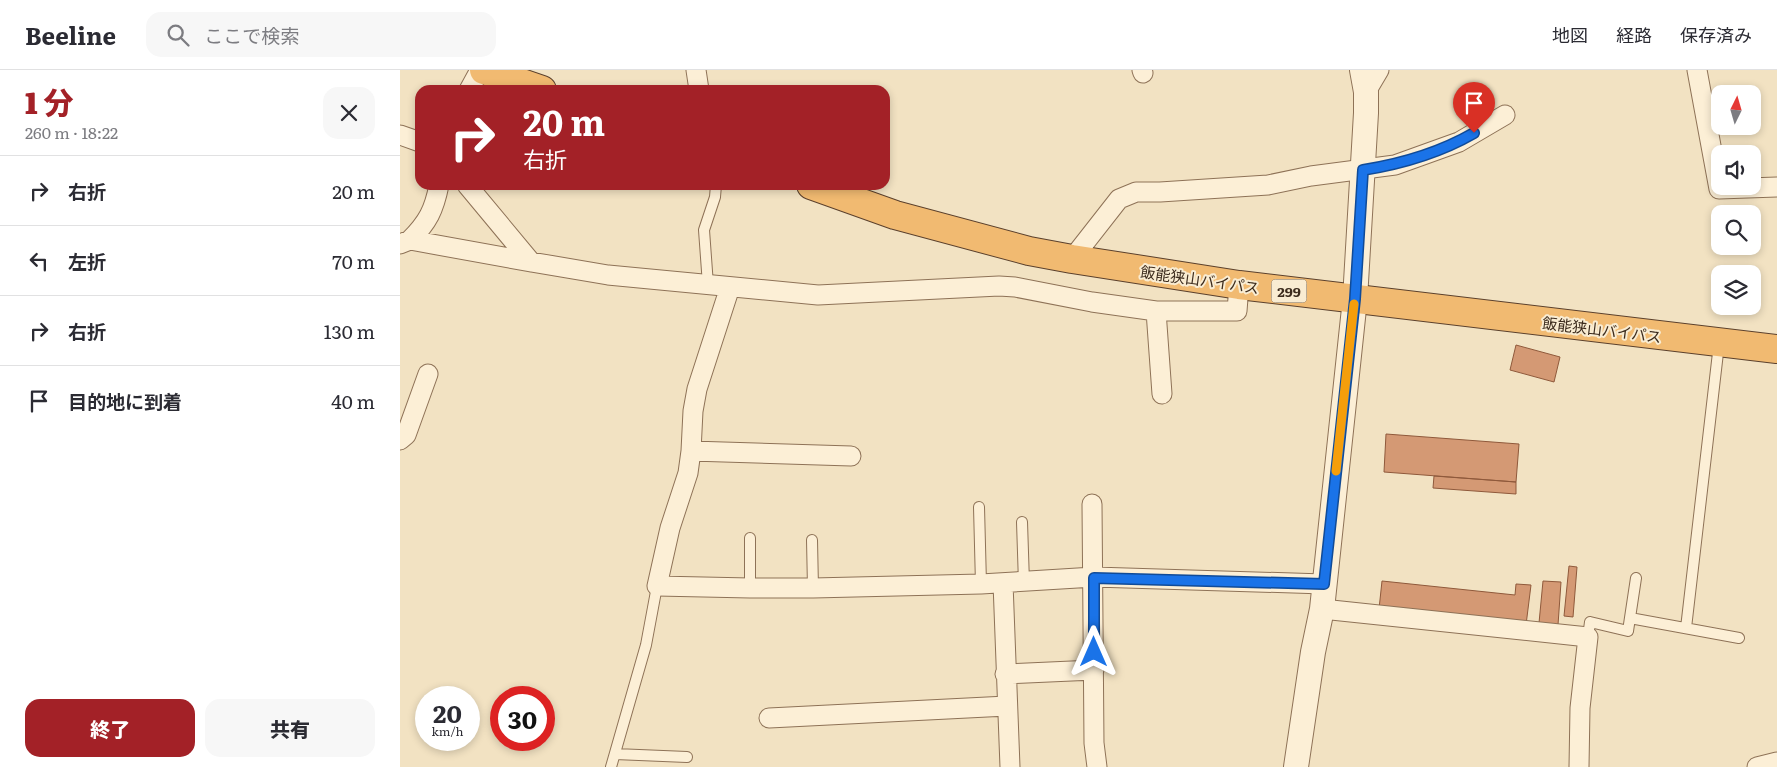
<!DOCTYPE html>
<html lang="ja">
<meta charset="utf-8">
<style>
:root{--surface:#fff;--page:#f7f7f7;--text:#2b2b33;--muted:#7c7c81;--line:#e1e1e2;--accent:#a32127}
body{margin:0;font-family:Literata,"Noto Sans JP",serif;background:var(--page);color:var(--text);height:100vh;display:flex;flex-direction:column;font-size:19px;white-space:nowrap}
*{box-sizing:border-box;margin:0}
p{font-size:16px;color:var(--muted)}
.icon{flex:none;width:28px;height:28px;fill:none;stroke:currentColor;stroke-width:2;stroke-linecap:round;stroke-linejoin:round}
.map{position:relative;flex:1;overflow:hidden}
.drawer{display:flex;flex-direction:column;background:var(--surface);width:400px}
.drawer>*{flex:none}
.hud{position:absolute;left:15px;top:15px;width:475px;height:105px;border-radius:15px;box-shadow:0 2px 8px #0003;background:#a32127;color:#fff;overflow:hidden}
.needle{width:32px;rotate:5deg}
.tools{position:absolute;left:1311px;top:15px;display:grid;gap:10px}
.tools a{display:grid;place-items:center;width:50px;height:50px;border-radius:10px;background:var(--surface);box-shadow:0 2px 8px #0003;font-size:25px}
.speed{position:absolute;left:15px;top:616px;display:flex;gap:10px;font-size:25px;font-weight:700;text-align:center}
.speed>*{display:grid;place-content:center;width:65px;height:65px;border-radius:50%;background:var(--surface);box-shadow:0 2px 8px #0003;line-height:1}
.speed small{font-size:12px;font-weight:400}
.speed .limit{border:8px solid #d22;background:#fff;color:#111}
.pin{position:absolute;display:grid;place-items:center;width:42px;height:42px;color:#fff;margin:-51px -21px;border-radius:50% 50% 50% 0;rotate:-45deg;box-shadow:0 0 5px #0007}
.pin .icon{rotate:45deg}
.me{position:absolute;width:55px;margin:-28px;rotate:0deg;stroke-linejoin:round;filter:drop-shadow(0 0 4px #0008)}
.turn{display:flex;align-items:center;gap:18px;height:105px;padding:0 25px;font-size:22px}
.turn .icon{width:65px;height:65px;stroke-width:2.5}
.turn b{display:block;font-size:35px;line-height:42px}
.round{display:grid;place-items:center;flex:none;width:52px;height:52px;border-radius:15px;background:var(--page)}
.headline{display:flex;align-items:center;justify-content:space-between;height:85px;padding:0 25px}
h1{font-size:30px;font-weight:800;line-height:38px;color:var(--accent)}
.cta{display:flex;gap:10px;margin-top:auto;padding:10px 25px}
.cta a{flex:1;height:58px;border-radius:15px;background:var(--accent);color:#fff;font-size:20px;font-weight:800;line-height:58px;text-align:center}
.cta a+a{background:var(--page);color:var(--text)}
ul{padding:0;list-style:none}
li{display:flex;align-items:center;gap:15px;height:70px;padding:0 25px;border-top:1px solid var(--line)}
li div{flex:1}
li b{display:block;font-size:19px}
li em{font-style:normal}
header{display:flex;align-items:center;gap:30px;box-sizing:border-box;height:70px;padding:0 25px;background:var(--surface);border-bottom:1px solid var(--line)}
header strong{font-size:24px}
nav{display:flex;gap:28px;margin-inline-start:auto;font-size:18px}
.search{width:350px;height:45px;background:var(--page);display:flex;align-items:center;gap:12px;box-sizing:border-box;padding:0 18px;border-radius:15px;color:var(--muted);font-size:19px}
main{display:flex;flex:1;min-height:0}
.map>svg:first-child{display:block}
</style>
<header>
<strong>Beeline</strong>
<div class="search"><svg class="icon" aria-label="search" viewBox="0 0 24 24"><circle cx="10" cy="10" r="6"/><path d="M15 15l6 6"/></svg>ここで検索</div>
<nav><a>地図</a><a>経路</a><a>保存済み</a></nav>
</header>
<main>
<section class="drawer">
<div class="headline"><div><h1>1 分</h1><p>260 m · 18:22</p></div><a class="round"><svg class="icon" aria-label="close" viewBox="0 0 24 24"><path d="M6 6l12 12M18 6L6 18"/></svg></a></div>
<ul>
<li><svg class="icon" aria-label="right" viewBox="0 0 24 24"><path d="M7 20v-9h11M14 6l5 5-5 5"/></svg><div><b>右折</b></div><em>20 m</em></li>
<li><svg class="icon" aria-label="left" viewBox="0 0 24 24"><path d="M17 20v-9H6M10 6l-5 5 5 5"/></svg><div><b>左折</b></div><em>70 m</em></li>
<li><svg class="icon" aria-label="right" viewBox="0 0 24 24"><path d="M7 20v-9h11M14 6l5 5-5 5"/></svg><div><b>右折</b></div><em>130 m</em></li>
<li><svg class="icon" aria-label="arrive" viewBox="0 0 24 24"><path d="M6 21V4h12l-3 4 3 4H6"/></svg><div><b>目的地に到着</b></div><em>40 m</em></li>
</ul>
<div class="cta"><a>終了</a><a>共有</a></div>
</section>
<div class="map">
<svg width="1377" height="697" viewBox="0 0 1377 697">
<rect width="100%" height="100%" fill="#f2e2c2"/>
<path fill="#d49974" stroke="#8f593b" d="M1116,275L1160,287L1154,312L1110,300Z
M986,364L1119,374L1116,412L984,402Z
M1034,406L1116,412V424L1033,418Z
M1169,496L1177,497L1173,547L1164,546Z
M982,511L1115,525L1116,514L1131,515L1126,555L979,539Z
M1143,511L1161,512L1158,555L1139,553Z"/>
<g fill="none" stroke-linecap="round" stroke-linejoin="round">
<g stroke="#8e7257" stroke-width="12">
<path id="service" d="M308,215L304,160L315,127L316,115
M579,437L581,514
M622,452L624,513
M412,470L413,518
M350,518V468
M1230,548L1339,568
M1286,558L1319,274
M1188,567L1190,552L1228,561L1236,508
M215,684L287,687
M211,697L246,575L257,516"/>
</g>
<g stroke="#8e7257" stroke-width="21">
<path id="minor" d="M296,0L299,20
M742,0L743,3
M1297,0L1319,119L1377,117
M69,20L80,0
M966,22L979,0
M0,65L20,72
M67,115L131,192L208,205L418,225L599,216L615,217L692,232L756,241H837L839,215
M10,170C28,152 34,140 39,115
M0,174L10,170L131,192
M672,189L719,129L736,122H760L868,115L911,106L995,95L1059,72L1105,45
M330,217L297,319L293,341L291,381L288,403L270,458L257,516L350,518H413L581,514L694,507L924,514
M756,241L762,324
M0,370L6,365L28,304
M291,381L451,386
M692,434L694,673L697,697
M603,513L610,697
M922,539L1188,567L1180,638L1179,697
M605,604L694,600
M369,648L607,636
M1357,697L1377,692"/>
</g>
<g stroke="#8e7257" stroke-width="26">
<path id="tertiary" d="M896,697L913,582L922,539L955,229L966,43V22L962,0"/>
</g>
<g stroke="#5b402c" stroke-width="30">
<path id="trunk" d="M84,0L142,20
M411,115L495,145L629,181L672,189L839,215L1377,279"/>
</g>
<use href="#service" stroke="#fcefd6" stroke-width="10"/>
<use href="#minor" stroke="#fcefd6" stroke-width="19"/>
<use href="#tertiary" stroke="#fcefd6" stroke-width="24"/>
<use href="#trunk" stroke="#f1ba71" stroke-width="28"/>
</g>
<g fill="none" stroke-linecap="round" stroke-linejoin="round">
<g stroke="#114b97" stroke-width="12">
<path id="route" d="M694,582V508L924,514L955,229L963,100C1001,94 1041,82 1074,63"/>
</g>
<use href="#route" stroke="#1a73e8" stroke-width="9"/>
<path stroke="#f59e0b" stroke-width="9" d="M936,401L954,234"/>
</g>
<g text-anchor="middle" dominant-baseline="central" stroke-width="4" stroke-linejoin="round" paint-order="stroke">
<rect fill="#f9ecd2" stroke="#756553" stroke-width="1" x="871.5" y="209.5" width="35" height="23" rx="4"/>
<g font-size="14" font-weight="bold" fill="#3c2b1d">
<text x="889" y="221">299</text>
</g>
<g font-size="15" fill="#3c2b1d" stroke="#f9ecd2">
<text transform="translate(800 209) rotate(8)">飯能狭山バイパス</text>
<text transform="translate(1202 259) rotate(7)">飯能狭山バイパス</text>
</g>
</g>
</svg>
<div class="tools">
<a><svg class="needle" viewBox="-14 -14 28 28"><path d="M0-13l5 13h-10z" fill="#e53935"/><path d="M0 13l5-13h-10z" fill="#7c7c81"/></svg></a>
<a><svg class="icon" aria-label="sound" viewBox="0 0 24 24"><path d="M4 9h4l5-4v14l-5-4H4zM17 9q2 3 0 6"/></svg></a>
<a><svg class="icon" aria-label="search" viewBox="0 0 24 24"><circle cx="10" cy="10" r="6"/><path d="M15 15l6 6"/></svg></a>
<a><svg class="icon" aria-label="layers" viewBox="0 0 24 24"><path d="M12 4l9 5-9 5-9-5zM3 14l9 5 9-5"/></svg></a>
</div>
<div class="speed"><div>20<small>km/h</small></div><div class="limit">30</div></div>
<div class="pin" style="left:1074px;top:63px;background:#d93025"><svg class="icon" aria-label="arrive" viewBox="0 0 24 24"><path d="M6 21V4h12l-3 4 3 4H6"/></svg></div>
<svg class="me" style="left:694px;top:582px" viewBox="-20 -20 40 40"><path d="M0-17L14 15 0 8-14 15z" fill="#1a73e8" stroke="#fff" stroke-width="4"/></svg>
<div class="hud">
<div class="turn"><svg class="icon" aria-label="right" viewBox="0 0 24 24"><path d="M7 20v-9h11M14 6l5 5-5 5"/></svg><div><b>20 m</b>右折</div></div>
</div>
</div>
</main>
